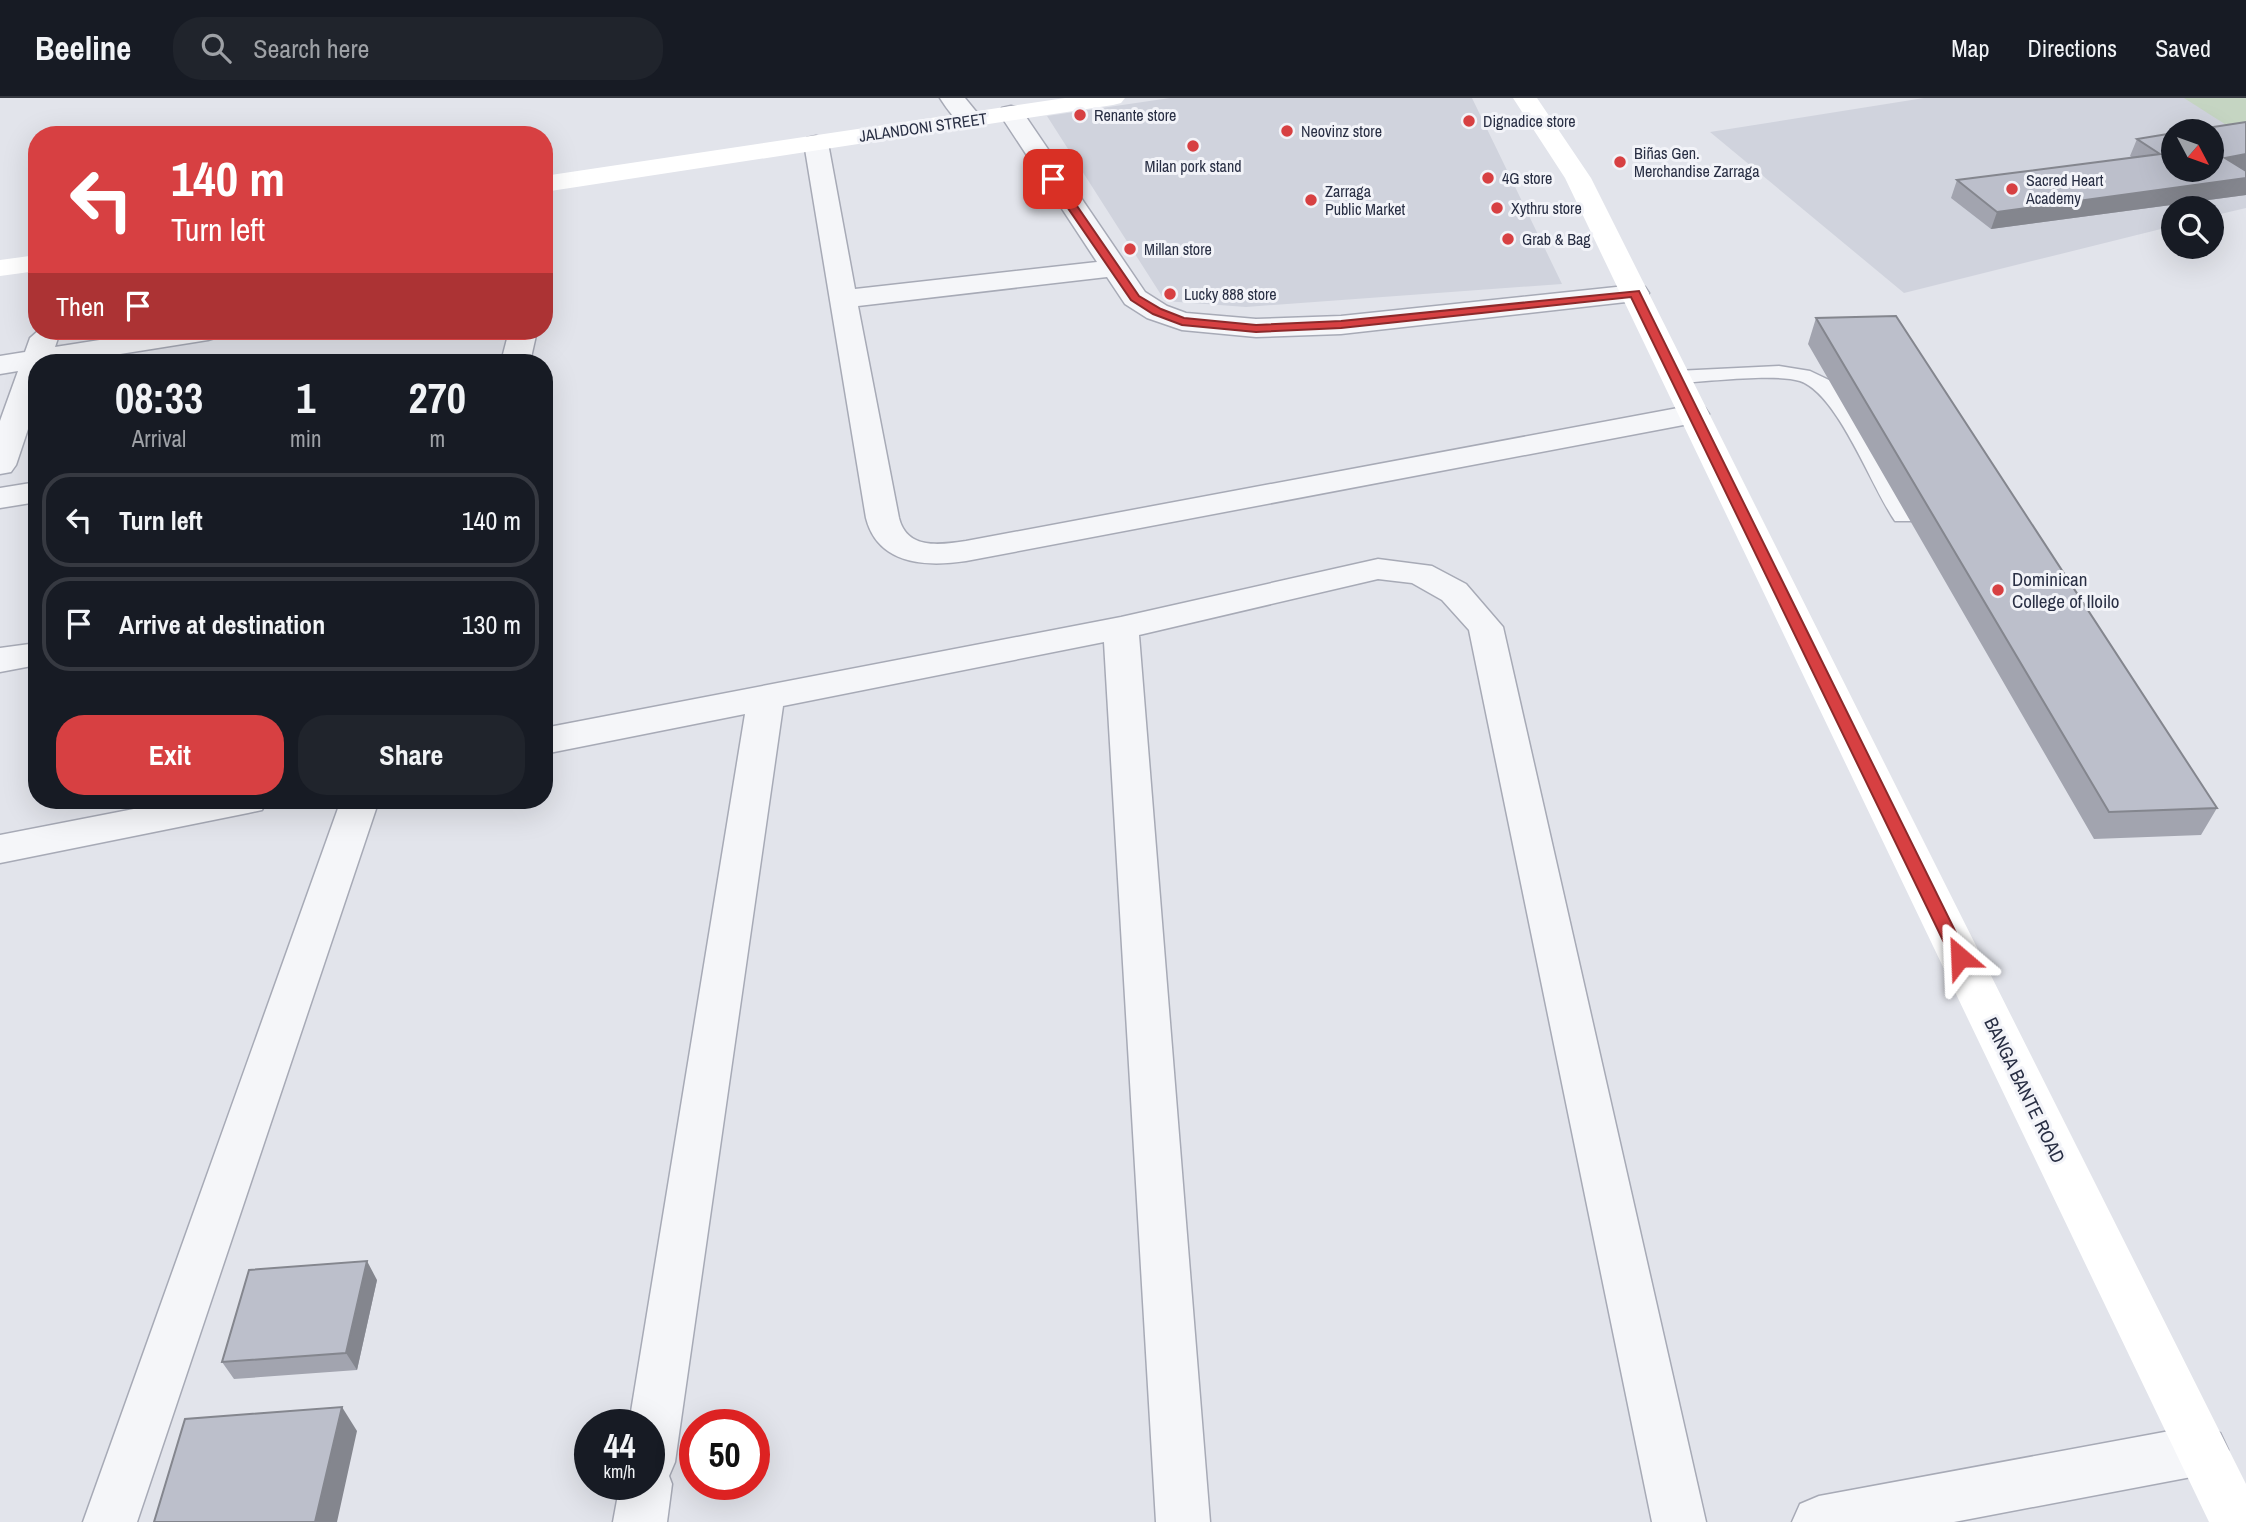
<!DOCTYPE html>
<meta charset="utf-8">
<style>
:root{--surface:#171b24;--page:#20242c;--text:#f1f3f6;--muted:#9ea1a6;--line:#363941;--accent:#d74042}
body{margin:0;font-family:"Archivo Narrow",sans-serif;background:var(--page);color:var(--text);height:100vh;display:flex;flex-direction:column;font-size:26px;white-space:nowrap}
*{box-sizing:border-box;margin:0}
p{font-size:23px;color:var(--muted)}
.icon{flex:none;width:38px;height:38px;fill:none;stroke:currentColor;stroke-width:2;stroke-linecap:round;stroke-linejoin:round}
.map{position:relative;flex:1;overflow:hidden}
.sheet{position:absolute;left:28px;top:256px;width:525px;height:455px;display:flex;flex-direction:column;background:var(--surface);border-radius:28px;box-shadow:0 7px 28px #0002}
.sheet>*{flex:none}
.top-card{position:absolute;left:28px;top:28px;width:525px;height:214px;border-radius:28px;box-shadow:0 7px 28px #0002;background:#d74042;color:#fff;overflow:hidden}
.needle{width:46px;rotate:131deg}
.tools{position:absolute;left:2161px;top:21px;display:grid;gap:14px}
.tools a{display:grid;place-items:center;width:63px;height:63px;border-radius:50%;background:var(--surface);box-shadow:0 7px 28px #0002;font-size:35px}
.speed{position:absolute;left:574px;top:1311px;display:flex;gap:14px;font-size:35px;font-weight:700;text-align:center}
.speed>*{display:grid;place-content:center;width:91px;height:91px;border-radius:50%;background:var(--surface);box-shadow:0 7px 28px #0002;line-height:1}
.speed small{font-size:18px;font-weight:400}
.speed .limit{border:10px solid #d22;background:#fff;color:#111}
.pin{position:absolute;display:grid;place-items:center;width:60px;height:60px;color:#fff;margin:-30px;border-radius:14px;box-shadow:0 4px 10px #0006}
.me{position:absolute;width:77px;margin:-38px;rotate:334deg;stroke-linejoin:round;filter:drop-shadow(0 0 5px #0008)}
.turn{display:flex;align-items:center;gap:24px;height:147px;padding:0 28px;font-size:32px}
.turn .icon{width:91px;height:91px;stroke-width:2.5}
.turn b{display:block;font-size:49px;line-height:60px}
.then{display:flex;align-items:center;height:66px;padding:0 28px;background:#0003;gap:14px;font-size:26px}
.eta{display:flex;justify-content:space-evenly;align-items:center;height:119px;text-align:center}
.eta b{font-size:42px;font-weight:800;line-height:49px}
.cta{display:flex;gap:14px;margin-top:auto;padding:14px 28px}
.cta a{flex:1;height:80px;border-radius:28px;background:var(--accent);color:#fff;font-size:28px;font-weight:800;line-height:80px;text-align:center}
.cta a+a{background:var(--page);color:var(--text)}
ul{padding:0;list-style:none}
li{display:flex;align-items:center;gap:21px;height:94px;margin:0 14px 10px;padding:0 14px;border:4px solid var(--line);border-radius:28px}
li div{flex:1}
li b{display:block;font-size:26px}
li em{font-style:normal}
header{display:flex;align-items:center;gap:42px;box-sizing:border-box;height:98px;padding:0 35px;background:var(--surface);border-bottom:2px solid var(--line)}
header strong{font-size:33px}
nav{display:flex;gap:38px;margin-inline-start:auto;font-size:24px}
.search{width:490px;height:63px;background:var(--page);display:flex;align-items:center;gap:18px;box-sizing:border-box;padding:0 24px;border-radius:28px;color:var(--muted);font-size:26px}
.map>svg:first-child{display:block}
</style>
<header>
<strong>Beeline</strong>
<div class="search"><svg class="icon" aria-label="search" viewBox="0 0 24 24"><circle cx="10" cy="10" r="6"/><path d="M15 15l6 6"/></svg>Search here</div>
<nav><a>Map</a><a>Directions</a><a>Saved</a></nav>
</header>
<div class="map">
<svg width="2246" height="1424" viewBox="0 0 2246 1424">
<rect width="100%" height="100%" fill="#e2e4eb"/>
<path fill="#d0d3dd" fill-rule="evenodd" d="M1170,0H1472L1562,186L1246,209L1165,203L1047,18Z
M1924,0H2246V110L2212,118V110H2174L2173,128L1904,195L1710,34ZM2174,33H2212V72H2174Z"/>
<path fill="#c5d5c2" d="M2184,0H2246V28L2231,30Z"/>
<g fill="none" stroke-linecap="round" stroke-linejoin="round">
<g stroke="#a7aab6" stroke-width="3">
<path id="lane" d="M1779,268L1810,273L1831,283L1852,310L1914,418L1911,423H1895C1871,388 1838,296 1800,283C1775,275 1705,284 1676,285L1669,283L1666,279L1669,275L1676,273Z"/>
</g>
<g stroke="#a7aab6" stroke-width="3">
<path id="street" d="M940,0H965L983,22L980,27C960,32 950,15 940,0Z
M1011,8L1020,10L1145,194L1167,208L1186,215L1256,221L1341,218L1635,187L1645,189L1649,195L1645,201L1635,203L1341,236L1256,239L1182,232L1147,220L1125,206L1107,179L858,208L899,420C907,452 940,447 966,443L1694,307L1705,310L1709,316L1705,322L1694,325L966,463C926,469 878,467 866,420L804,45L807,40L816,38L825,40L828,45L855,191L1097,164L999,15L1002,10Z
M38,233L54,234L58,240L55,249L157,233H222L218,239L208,242L70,264H37V304L16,367L11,374L0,376V323L18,273L0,276V258L25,254L30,240Z
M509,233H537L530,264H501Z
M37,384V404L0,410V390Z
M1378,461L1432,468L1466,486L1503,529L1706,1424H1652L1469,532L1442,502L1412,485L1378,481L1139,537L1210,1424H1156L1104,544L783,608L675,1364L669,1378L672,1386L667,1424H613L620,1386H649V1326H629L745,616L544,656V630L1121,519Z
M37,545V567L0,574V550Z
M180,702H267L262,712L248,715L0,765V737Z
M341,702H379L137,1424H83Z
M2202,1327L2220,1335L2228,1352L2220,1369L2202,1377L1954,1424H1792L1800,1406L1819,1398Z"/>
</g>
<use href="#lane" fill="#f5f6f9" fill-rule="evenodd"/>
<use href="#street" fill="#f5f6f9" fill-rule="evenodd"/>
<path fill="#fff" fill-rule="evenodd" d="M1065,0H1125L1121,5L1113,7L544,94V78Z
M1513,0H1537L1591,80L2246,1386V1424H2209L1565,80Z
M37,157V173L0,178V162Z"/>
</g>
<path fill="#a2a4af" d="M2246,24V72H2244L2246,73V97L1991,131L1951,100L1957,82L2133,60L2130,58L2137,41Z
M1816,220L2217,710L2201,737L2094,741L1808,246Z
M377,1182L357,1272L234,1281L222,1264Z"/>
<path fill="#84868e" d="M2246,56V72L2217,77L2225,60Z
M2246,80V97L1991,131L1997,114Z
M367,1163L377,1182L357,1272L346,1255Z
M342,1309L357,1333L337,1424H315Z"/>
<path fill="#bcbfcb" stroke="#84868e" stroke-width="2" d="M2246,24V56L2225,60L2246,73V80L1997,114L1957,82L2160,56L2137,41L2174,35V72H2212V33H2187Z
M1896,218L2217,710L2109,714L1816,220Z
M367,1163L346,1255L222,1264L249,1172Z
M342,1309L315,1424H154L185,1321Z"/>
<path fill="#d74042" stroke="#8c2a2b" stroke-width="2" d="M1050,79H1057L1139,198L1161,211L1184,220L1256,227L1341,223L1639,193L1968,859L1966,863H1954L1951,859L1631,199L1341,230L1256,234L1182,227L1153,216L1131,202L1048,81Z"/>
<g fill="#d74042" stroke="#f2f3f8" stroke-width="2.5">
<circle cx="1080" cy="17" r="7"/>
<circle cx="1469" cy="23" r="7"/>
<circle cx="1287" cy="33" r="7"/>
<circle cx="1193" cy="48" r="7"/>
<circle cx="1620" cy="64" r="7"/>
<circle cx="1488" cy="80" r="7"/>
<circle cx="2012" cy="91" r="7"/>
<circle cx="1311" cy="102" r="7"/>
<circle cx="1497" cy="110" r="7"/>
<circle cx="1508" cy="141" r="7"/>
<circle cx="1130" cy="151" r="7"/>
<circle cx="1170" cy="196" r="7"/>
<circle cx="1998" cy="492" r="7"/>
</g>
<g text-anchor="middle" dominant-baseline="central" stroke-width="6" stroke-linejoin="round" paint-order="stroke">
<g font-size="16" fill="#292f44" stroke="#f2f3f8" text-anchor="start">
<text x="1094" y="17">Renante store</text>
<text x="1483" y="23">Dignadice store</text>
<text x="1301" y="33">Neovinz store</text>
<text x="1634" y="55">Biñas Gen.<tspan x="1634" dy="18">Merchandise Zarraga</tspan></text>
<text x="1193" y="68" text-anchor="middle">Milan pork stand</text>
<text x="1502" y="80">4G store</text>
<text x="2026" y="82">Sacred Heart<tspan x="2026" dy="18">Academy</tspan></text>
<text x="1325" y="93">Zarraga<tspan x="1325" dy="18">Public Market</tspan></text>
<text x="1511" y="110">Xythru store</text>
<text x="1522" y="141">Grab &amp; Bag</text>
<text x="1144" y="151">Millan store</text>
<text x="1184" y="196">Lucky 888 store</text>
</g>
<g font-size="16" fill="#292f44" stroke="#f2f3f8">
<text transform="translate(923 29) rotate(-8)">JALANDONI STREET</text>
</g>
<g font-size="19" fill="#292f44" stroke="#f2f3f8" text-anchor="start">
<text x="2012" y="481">Dominican<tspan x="2012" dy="22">College of Iloilo</tspan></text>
</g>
<g font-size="19" fill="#292f44" stroke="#f2f3f8">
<text transform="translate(2025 992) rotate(64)">BANGA BANTE ROAD</text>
</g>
</g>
</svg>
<div class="tools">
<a><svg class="needle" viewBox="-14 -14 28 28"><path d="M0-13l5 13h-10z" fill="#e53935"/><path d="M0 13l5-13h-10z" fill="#9ea1a6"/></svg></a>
<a><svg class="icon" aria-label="search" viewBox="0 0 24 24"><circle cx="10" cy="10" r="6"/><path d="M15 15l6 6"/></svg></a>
</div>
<div class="speed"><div>44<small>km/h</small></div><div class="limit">50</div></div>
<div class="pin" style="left:1053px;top:81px;background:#d93025"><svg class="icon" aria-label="arrive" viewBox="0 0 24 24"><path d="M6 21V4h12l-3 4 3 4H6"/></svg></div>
<svg class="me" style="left:1960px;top:859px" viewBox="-20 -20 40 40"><path d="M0-17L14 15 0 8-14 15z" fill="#d74042" stroke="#fff" stroke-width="4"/></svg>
<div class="top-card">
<div class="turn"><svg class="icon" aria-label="left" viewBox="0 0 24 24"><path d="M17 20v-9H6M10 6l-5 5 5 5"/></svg><div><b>140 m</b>Turn left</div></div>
<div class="then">Then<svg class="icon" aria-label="arrive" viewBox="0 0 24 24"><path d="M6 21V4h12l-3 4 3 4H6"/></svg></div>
</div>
<section class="sheet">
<div class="eta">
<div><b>08:33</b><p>Arrival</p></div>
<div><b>1</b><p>min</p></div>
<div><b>270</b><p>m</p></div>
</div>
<ul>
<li><svg class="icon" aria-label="left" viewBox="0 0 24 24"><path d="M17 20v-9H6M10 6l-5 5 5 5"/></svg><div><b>Turn left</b></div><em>140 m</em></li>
<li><svg class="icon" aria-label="arrive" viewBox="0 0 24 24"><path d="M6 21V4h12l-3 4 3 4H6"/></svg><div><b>Arrive at destination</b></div><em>130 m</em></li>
</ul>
<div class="cta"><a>Exit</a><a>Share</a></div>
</section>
</div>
